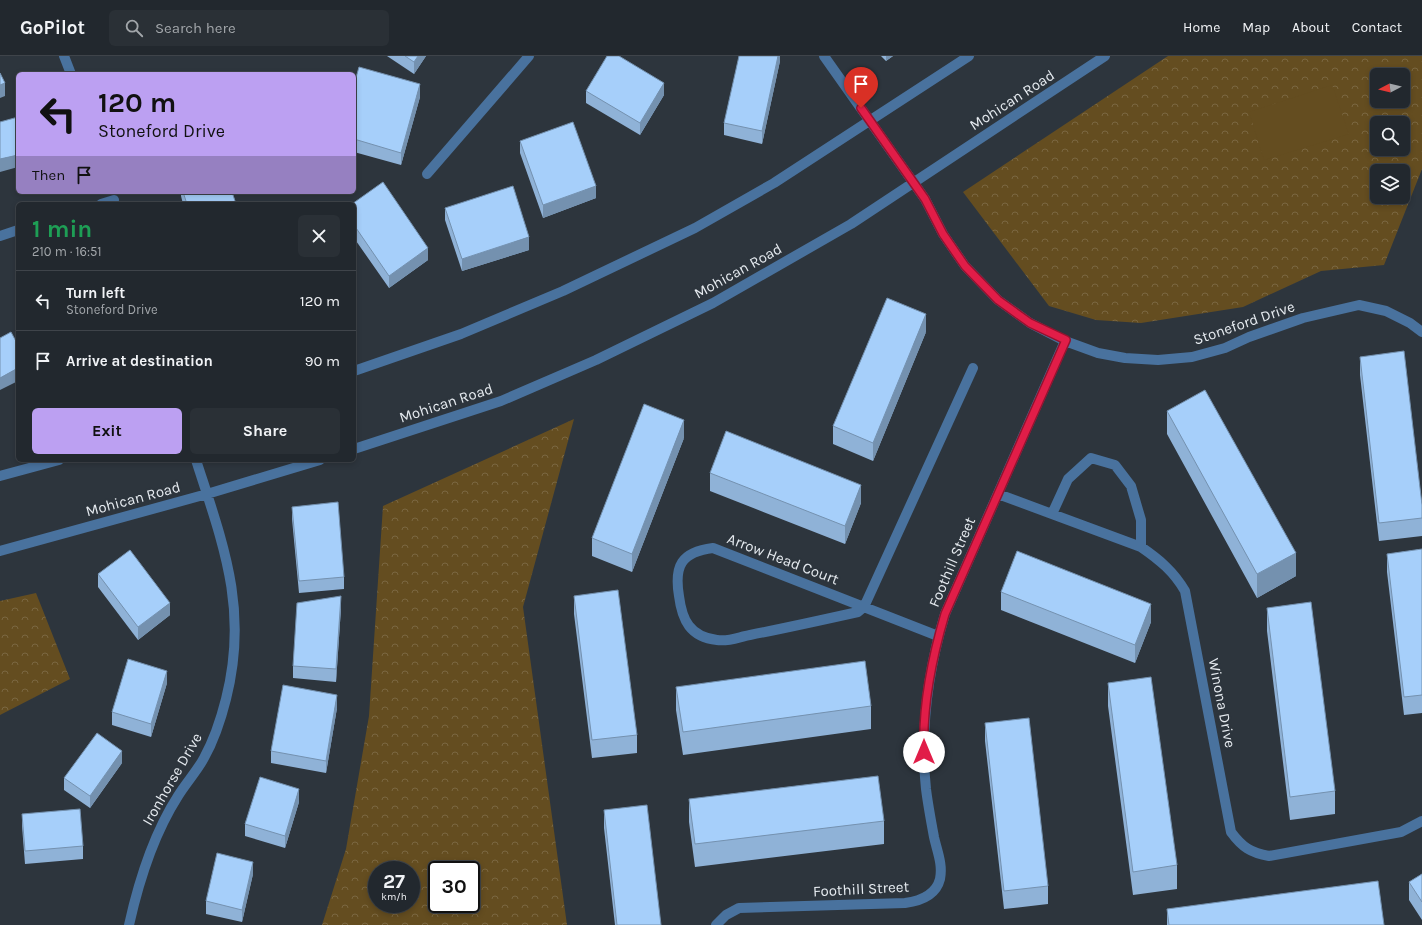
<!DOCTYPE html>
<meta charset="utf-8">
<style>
:root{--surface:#22282e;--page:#2a3036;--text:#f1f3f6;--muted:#a2a6aa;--line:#3f444a;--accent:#bca0f2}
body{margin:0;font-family:Karla,sans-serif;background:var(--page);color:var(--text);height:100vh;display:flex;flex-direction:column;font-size:15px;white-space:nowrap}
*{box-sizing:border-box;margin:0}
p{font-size:13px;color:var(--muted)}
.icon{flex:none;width:22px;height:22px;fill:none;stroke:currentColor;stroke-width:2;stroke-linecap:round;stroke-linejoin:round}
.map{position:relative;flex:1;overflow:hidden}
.sheet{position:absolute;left:16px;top:146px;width:340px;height:260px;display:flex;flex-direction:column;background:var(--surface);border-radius:6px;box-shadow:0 2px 6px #0003,0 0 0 1px var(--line)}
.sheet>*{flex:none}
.top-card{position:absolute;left:16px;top:16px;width:340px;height:122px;border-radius:6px;box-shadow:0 2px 6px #0003,0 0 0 1px var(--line);background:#bca0f2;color:#111;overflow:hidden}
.needle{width:26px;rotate:263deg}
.buttons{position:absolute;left:1370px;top:12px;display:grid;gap:8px}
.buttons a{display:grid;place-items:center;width:40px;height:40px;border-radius:6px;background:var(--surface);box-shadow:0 2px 6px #0003,0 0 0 1px var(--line);font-size:20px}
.speed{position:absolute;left:368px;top:805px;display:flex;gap:8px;font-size:20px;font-weight:700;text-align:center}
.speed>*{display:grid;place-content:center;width:52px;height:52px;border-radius:50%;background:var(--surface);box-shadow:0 2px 6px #0003,0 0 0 1px var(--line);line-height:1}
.speed small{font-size:10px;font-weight:400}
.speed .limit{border:2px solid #111;border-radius:6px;background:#fff;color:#111}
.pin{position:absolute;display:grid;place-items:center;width:34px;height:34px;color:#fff;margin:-41px -17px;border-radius:50% 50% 50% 0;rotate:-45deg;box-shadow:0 0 4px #0007}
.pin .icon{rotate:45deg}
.me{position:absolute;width:44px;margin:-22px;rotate:0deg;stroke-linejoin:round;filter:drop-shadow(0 0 3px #0008)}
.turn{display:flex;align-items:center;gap:14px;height:84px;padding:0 16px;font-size:18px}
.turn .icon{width:52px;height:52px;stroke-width:2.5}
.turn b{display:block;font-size:28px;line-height:34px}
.then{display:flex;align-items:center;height:38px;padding:0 16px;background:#0003;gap:8px;font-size:15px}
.round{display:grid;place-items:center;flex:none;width:42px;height:42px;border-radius:6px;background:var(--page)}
.headline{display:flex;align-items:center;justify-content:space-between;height:68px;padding:0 16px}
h1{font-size:24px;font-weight:700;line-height:30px;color:#1e9e55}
.primary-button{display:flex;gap:8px;margin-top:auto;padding:8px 16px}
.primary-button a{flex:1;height:46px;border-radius:6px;background:var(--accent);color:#111;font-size:16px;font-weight:700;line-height:46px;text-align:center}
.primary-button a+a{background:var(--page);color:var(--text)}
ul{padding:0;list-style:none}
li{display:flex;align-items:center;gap:12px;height:60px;padding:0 16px;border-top:1px solid var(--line)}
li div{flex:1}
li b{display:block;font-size:15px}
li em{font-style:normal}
header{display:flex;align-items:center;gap:24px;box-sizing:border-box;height:56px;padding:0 20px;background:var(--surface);border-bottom:1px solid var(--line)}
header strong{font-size:19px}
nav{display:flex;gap:22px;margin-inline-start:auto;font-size:14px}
.search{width:280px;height:36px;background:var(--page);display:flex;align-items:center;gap:10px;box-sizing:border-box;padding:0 14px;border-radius:6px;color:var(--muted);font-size:15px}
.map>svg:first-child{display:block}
</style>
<header>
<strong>GoPilot</strong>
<div class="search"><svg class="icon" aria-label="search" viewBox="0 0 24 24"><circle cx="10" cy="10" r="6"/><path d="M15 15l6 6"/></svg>Search here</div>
<nav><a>Home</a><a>Map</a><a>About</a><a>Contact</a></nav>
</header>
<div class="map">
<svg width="1422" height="869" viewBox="0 0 1422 869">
<defs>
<pattern id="forest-crowns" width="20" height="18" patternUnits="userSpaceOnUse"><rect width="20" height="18" fill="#644d20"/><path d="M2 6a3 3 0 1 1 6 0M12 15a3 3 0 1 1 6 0" fill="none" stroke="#7a6741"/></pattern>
</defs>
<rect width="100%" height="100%" fill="#2d353d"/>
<path fill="url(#forest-crowns)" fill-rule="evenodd" d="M1168,0H1422V113L1384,209L1321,215L1243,251L1141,267L1096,264L1049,250L963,136ZM1377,19H1403V45H1377ZM1377,67H1403V93H1377ZM1377,115H1403V141H1377Z
M574,363L523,551L567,869H322L346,793L369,660L383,450ZM377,814H411V848H377ZM437,814H471V848H437Z
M36,537L70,623L0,659V545Z"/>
<path fill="#644d20" d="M1332,29L1349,78L1264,104L1249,56Z"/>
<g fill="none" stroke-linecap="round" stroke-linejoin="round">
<path stroke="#49729e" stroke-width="10" d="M64,0L71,18
M824,0L925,143L943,178L965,210L998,244L1030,267L1065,285L1098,297L1125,302L1158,304L1192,301L1225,292L1249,281L1303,262L1359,249L1386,255L1410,267L1422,276
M427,118L529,0
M101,148L114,144
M0,180L18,174
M354,315L461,278L563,235L695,172L774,127L969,0
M354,393L501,345L596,304L713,247L851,168L1105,0
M0,420L59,404
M998,438L1141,491C1160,504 1174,516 1185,535L1231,776C1242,791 1251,797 1269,800L1401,776L1422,765
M1052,458L1068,423L1091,402L1115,409L1131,430L1141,464V491
M0,495L207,438L320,404
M938,580L713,492C681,496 674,510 679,540C682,564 690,581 717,584C728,586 739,581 750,579C786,572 822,564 858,556L864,551L973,312
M129,869C139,824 153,779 178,740C186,727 197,715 204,702C214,684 221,663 226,643C249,553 223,488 196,404
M716,869L726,859L739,852L905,847C920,845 936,839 940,823C943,808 937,795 934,781C931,765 928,749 926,733C920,674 928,614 945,558L1065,285"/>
</g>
<path fill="#8fb2d7" d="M387,0H426L414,18Z
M780,0V5L762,88L724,79V67Z
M881,0H893L886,5Z
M354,29L420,41L401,109L354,96Z
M586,35L664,39L640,79L586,47Z
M520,85L596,142L543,162L520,97Z
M181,136H232L236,148H183L181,140Z
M354,148L428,204L389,232L354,182Z
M445,152L529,194L462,215L445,164Z
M926,276L873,405L833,388V370Z
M1360,301L1422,449V480L1379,485L1360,319Z
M1167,355L1296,520L1257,542L1167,378Z
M684,382L632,516L592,500V482Z
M710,417L861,447L845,488L710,435Z
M292,451L344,521V533L299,537L292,463Z
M1422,493V657L1404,659L1387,516V498Z
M98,518L170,559L138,584L98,531Z
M1001,536L1151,566L1135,607L1001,554Z
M574,540L637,679V697L592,702L574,558Z
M341,552L336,626L293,622V610Z
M1267,552L1335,735V758L1290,764L1267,575Z
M167,627L151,681L112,669V656Z
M1108,627L1177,809V833L1133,839L1108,650Z
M676,631L871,650V673L683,699L676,654Z
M337,652L326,717L271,707V695Z
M985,667L1048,830V848L1004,853L985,685Z
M122,707L90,752L64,734V722Z
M689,743L884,765V788L695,811L689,766Z
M299,746L285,792L245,780V768Z
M604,754L661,869H615L604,772Z
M22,758L83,790V803L25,808L22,770Z
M253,818L242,866L206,858V845Z
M1422,818V864L1409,844V826Z
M1167,853L1384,869H1167Z"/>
<path fill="#7491af" d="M418,0H426L414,18V6Z
M778,0H780V5L762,88V75Z
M886,0H893L886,5Z
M5,27V40L0,42V29Z
M664,27V39L640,79V67Z
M420,28V41L401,109V97Z
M18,99V111L0,116V103Z
M596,130V142L543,162V149Z
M529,181V194L462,215V203Z
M428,192V204L389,232V220Z
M926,258V276L873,405V387Z
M18,312V325L0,334V322Z
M684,364V382L632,516V498Z
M861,429V447L845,488V470Z
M1296,497V520L1257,542V518Z
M341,540V552L336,626V613Z
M170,547V559L138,584V571Z
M1151,548V566L1135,607V589Z
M167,615V627L151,681V668Z
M337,639V652L326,717V705Z
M122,695V707L90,752V740Z
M299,733V746L285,792V780Z
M253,806V818L242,866V854Z"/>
<path fill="#a6cffa" stroke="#7491af" d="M405,0H418L414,6Z
M607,0H619L664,27L640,67L586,35Z
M739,0H778L762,75L724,67Z
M359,11L420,28L401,97L354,83V29Z
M0,17L5,27L0,29Z
M18,61V99L0,103V66Z
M573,66L596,130L543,149L520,85Z
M383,126L428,192L389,220L354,169V148H352Z
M513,130L529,181L462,203L445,152Z
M183,136H232L236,148H187Z
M887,242L926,258L873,387L833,370Z
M11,276L18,289V312L0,322V282Z
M1404,295L1422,449V462L1379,467L1360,301Z
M1205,334L1296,497L1257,518L1167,355Z
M644,348L684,364L632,498L592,482Z
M726,375L861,429L845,470L710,417Z
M338,446L344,521L299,525L292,451Z
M1422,493V639L1404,641L1387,498Z
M130,494L170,547L138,571L98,518Z
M1017,495L1151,548L1135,589L1001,536Z
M618,534L637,679L592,684L574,540Z
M341,540L336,613L293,610L297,547Z
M1311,546L1335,735L1290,741L1267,552Z
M128,603L167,615L151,668L112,656Z
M865,605L871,650L683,676L676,631Z
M1151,621L1177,809L1133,816L1108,627Z
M283,629L337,639L326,705L271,695Z
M1029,662L1048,830L1004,835L985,667Z
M97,677L122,695L90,740L64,722Z
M878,720L884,765L695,788L689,743Z
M260,721L299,733L285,780L245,768Z
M647,749L661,869H617L604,754Z
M80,753L83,790L25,795L22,758Z
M217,797L253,806L242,854L206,845Z
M1422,818V846L1409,826Z
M1378,825L1384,869H1169L1167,853Z"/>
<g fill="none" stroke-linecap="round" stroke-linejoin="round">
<g stroke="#92132f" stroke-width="10">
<path id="route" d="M861,52L925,143L943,178L965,210L998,244L1030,267L1066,284L945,558C932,602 922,649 924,696"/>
</g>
<use href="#route" stroke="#e11d48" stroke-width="7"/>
</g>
<g text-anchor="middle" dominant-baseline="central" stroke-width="4" stroke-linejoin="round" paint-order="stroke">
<g font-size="15" fill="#e6ebf0" stroke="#2d353d">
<text transform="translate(1012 44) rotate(-33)">Mohican Road</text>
<text transform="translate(738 215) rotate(-29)">Mohican Road</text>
<text transform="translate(1244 267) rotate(-19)">Stoneford Drive</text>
<text transform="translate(446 347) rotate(-18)">Mohican Road</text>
<text transform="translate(133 443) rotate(-15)">Mohican Road</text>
<text transform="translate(783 503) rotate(21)">Arrow Head Court</text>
<text transform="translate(952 506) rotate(-67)">Foothill Street</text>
<text transform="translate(1222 647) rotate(79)">Winona Drive</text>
<text transform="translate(172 723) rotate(-60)">Ironhorse Drive</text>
<text transform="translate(861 833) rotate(-3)">Foothill Street</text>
</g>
</g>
</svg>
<div class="buttons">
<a><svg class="needle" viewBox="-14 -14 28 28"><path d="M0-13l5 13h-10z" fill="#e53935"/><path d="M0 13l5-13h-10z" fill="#a2a6aa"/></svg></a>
<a><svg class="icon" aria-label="search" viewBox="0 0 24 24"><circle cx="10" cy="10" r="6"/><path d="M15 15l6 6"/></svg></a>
<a><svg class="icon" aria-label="layers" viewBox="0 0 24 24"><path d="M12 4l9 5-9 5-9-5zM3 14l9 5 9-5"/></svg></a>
</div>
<div class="speed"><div>27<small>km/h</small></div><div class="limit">30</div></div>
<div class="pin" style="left:861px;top:52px;background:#d93025"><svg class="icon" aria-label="arrive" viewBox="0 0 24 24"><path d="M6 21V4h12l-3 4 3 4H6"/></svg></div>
<svg class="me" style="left:924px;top:696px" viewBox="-20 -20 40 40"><circle r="19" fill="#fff"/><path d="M0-13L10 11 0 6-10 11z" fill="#e11d48"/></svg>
<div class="top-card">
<div class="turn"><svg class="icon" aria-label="left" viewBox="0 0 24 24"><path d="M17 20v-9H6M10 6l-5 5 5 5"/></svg><div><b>120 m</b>Stoneford Drive</div></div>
<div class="then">Then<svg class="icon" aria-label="arrive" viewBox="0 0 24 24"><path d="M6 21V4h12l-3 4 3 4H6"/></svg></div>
</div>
<section class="sheet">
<div class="headline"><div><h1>1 min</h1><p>210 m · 16:51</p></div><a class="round"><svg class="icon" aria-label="close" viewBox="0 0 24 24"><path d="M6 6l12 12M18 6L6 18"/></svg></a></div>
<ul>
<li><svg class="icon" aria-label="left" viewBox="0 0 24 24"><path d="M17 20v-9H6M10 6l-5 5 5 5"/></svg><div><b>Turn left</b><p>Stoneford Drive</p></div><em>120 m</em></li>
<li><svg class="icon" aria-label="arrive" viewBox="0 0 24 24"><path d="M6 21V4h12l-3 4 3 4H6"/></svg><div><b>Arrive at destination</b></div><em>90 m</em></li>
</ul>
<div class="primary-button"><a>Exit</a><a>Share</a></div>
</section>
</div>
